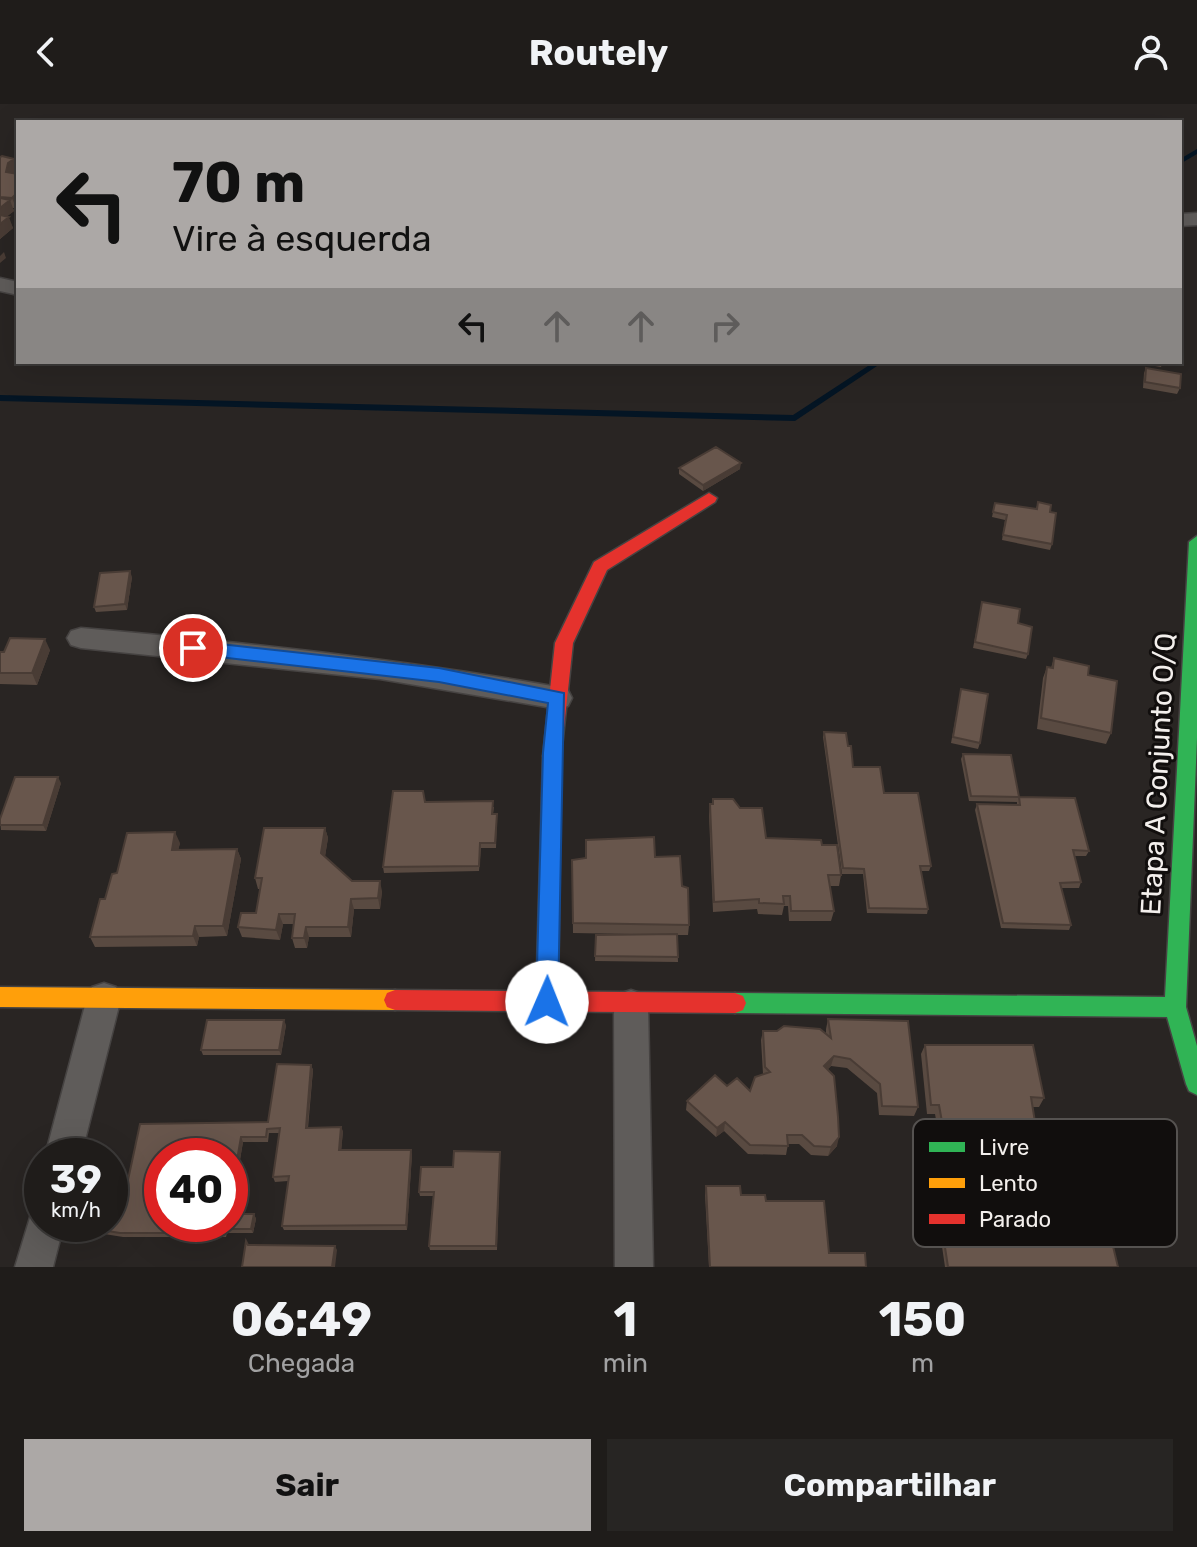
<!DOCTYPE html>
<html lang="pt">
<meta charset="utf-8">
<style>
:root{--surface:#1f1c1a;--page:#272523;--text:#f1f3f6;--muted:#a1a1a2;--line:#3c3a39;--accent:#aca8a6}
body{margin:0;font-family:Rubik,sans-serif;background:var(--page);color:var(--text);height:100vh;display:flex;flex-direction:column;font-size:30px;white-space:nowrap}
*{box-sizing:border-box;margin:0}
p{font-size:26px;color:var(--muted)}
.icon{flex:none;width:44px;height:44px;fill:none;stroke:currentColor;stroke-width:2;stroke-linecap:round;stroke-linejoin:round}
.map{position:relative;height:1163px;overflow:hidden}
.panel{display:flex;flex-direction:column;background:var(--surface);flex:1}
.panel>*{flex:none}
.guide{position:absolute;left:16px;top:16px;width:1166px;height:244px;border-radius:0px;box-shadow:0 8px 32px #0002,0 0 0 2px var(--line);background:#aca8a6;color:#111;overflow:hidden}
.speed{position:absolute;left:24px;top:1034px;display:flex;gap:16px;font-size:40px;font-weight:700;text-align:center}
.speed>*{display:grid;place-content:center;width:104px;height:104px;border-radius:50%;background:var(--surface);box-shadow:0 8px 32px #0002,0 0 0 2px var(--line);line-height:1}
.speed small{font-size:20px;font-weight:400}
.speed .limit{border:12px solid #d22;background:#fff;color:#111}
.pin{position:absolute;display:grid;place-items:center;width:68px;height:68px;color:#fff;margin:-34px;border:4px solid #fff;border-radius:50%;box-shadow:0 2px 8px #0007}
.me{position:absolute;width:88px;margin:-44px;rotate:1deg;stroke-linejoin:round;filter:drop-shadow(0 0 6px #0008)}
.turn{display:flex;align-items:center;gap:28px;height:168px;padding:0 24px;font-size:36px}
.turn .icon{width:104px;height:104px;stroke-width:2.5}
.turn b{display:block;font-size:56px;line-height:68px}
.lanes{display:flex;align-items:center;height:76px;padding:0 24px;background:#0003;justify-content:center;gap:40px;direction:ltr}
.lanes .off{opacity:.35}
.eta{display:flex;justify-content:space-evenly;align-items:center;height:136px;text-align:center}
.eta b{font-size:48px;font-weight:700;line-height:56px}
.primary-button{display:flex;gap:16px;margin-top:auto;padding:16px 24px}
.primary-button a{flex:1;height:92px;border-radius:0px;background:var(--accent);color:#111;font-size:32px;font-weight:700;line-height:92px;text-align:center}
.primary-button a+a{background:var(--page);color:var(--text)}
header{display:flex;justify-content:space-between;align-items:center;height:104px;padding:0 24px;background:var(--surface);font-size:36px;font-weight:700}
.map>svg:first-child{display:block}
</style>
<header><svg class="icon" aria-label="back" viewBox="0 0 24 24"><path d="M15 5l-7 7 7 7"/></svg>Routely<svg class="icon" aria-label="person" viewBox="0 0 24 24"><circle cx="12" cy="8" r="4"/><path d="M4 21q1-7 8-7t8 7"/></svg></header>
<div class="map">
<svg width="1197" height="1163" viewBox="0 0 1197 1163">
<rect width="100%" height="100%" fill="#292523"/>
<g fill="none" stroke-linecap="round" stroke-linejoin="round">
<path fill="#041524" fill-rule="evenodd" d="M1197,45V50L1180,60V55Z
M874,258H883L795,317L0,297V291L793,311Z"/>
<g stroke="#464342" stroke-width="3">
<path id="street" d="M1197,109V121L1180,122V110Z
M0,174L18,178V191L0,187Z
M81,524C241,538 400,555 558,583L568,586L572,594L568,602L558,605L380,575L81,544L71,541L67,534L71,527Z
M104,879L116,883L121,894L81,1052H45L87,894L92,883Z
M631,886L643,890L648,901L653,1163H615L614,901L619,890Z
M42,1103V1120H64L53,1163H15L32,1107Z"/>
</g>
<g stroke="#464342" stroke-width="3">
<path id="fast" d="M1197,432V634L1186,903L1197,942V991L1189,987L1186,980L1167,913L735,909L727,906L724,899L727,892L735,889L1165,893L1189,438Z"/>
</g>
<g stroke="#464342" stroke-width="3">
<path id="slow" d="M552,645L559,647L561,652L558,898L555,905L547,908L539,905L536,898L543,652L545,647Z
M0,883L395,886L403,889L406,896L403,903L395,906L0,903Z"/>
</g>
<g stroke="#464342" stroke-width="3">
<path id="jam" d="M709,389L717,394L715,398L607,466L573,539L561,652L559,657H545L543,652L555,539L594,458Z
M395,886L735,889L743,892L746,899L743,906L735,909L395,906L387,903L384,896L387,889Z"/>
</g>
<use href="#street" fill="#5f5c5a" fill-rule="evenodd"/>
<use href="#fast" fill="#30b455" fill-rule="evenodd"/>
<use href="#slow" fill="#ff9f0a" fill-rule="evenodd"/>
<use href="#jam" fill="#e5322d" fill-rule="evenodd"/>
</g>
<path fill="#594a41" d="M0,53L17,66L13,69L16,104H13L14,107L7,112L13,124L0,135Z
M1131,258H1163L1161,263Z
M1146,264L1180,284L1177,290L1143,284L1144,269Z
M679,364L740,365L703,387L679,370Z
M1038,398L1052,440L1050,446L1002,436L1005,416L992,413L995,399L1036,405Z
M132,473L127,506L96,508L94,503Z
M982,498L1018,519L1028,550L1026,555L973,544Z
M50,546L37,581L0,580V548Z
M1054,554L1088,571L1111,629L1106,640L1037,625L1043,574L1047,563L1051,564Z
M961,585L980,639L978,645L951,639Z
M824,628L848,642L853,663L884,689L931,762L929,767H921L928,805L927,810L867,809L863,770H842L823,633Z
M963,650L1089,747L1086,752H1074L1081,778L1079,784H1061L1071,821L1069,826L1001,824L975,706L977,700L1017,701V698L969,697L961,655Z
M61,679L46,727L1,726L0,715Z
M713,695L766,734L822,741L841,771L839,782H830L834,807L831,817H789L788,802H784L782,811L758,810L757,805L713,808L709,711L710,700H712Z
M425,698L494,703L493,710L497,716L496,744H481L479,767L384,769L383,763Z
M325,724L328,734L325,752L352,777L382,787L380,805H354L351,833H309L307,844H295L292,834L294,820H283L280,836L242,833L238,823L256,809L260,785H258L255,774Z
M180,739L178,746L237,745L241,755L227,832L199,833L197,842L95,843L90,833L117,769Z
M655,753L682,782L689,821L688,831H677L678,858L595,857L596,831L630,830L573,829L572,756Z
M828,915L918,1003L914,1012L879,1011L877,989L847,964L831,962L827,966L837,1042L828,1052L811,1051L799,1040H788L786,1051L748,1050L724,1027L716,1033L686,1006L687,997L727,982L750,987L763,970L761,936L763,927L826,930V925Z
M286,921L281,951H203L201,946Z
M925,941L1044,994L1039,1003H1033L1035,1018L1029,1027L1032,1038L1027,1047L985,1046L983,1038H940L935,1010H927L921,950Z
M311,961L313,966L308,1024L343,1027L341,1046L412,1050L407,1126H284L282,1122L288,1077L275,1078L273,1073L279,1029H269L268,1038H243L231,1110H254L256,1115L253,1129H227L226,1133H123L98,1129L95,1125L125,1090L268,1018Z
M500,1052L497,1146H430L429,1142L433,1092H420L419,1088L453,1063Z
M706,1082L766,1097L829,1149L866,1163H709L705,1091Z
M940,1111L1118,1163H945L938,1115Z"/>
<path fill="#493c35" d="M14,55L17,66L12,70L6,68L8,59Z
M18,88V102L16,104L12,94Z
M10,96L14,107L0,118V104Z
M9,113L13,124L0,135V120Z
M4,148L6,154L0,159V152Z
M741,359L740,365L703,387V381Z
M130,467L132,473L127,506L125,500Z
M45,535L50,546L37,581L32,569Z
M58,673L61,679L46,727L43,721Z
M325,724L328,734L324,759L321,749Z
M175,728L180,739L176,756L172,746Z
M237,745L241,755L227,832L223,822Z
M380,777L382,787L380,805L378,794Z
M351,795L354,805L351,833L348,823Z
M279,810L283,820L280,836L276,826Z
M195,822L199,833L197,842L193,832Z
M306,823L309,833L307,844L304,834Z
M284,916L286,921L281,951L279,946Z
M834,952L831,962L821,972L824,962Z
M311,961L313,966L307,1028L306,1024Z
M725,1018L724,1027L716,1033L717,1024Z
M341,1023L343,1027L341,1050L339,1046Z
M241,1033L243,1038L230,1113V1096Z
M839,1033L837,1042L828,1052L831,1043Z
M411,1046L412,1050L407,1126L406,1121Z
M254,1110L256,1115L253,1129L251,1125Z
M335,1142L337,1146L335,1163H332Z"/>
<path fill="#68564c" stroke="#493c35" stroke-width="2" d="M2,52L14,55L8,59L6,68L18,70V88L12,94L0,93V53Z
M0,94L10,96L0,104Z
M0,111L9,113L0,120Z
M1180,177L1181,178V204H1180Z
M1146,264L1181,270L1180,284L1145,278Z
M716,343L741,359L703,381L679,364Z
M1038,398L1051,401L1050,408L1056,409L1052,440L1003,431L1007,411L993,408L995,399L1037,405Z
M130,467L125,500L94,503L100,469Z
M982,498L1020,505L1018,519L1032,523L1028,550L975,538Z
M10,534L45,535L32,569H0V548H4Z
M1054,554L1089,562L1088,571L1117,577L1111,629L1041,614L1047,563L1053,564Z
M961,585L988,590L980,639L953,633Z
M824,628L846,629L848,642H851L853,663H880L884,689H918L931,762H920L928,805L869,804L864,765L843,764Z
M963,650L1011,651L1019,693L971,692Z
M15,673H58L43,721H0V715Z
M393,687H423L425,698L493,697L492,710H497L495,739H480L479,762L383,763Z
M1019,693L1075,694L1089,747L1073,746L1081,778L1060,779L1071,821L1003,819L977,700L1020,701Z
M713,695H733L740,704H762L766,734L821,736L822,741H837L841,771H828L834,807H791L790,792H783L784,800L759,799V795L714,798L710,700H713Z
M264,724H325L321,749L352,777H380L378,794L351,795L348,823H306L304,834H292L295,810H279L276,826L238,823L241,809H256L262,774H255Z
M175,728L172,746L237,745L223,822H195L193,832L90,833L100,795H105L112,770L117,769L127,729Z
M654,733L655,753L680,752L682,782L688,784L689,821L573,819L572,756L586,754V736Z
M677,830L678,853L595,852L596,831Z
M828,915L908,917L918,1003L882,1002L880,980L850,955L834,952L824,962L834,972L838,1013L839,1033L831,1043L814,1042L802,1031H787L788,1042L750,1041L725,1018L717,1024L687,997L715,971L727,982L737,974L750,987L755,973L770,968L765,963L763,927H777L784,922L820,925L831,934Z
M207,916H284L279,946H201Z
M925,941H1033L1044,994L1031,993L1035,1018H1028L1032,1038H989L987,1029H944L939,1001H931Z
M277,960L311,961L306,1024L341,1023L339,1046H411L406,1121L282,1122L289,1072L273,1073L280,1024L267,1025L266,1033H241L230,1096V1052H162V1120H230V1110H254L251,1125H225L224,1129H120L95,1125L96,1120H110V1090H125L140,1020L268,1018Z
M454,1047L500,1048L496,1142H429L434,1088H419L421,1063H453Z
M706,1082H740L741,1091H765L766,1097H824L829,1149H865L866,1163H710Z
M1105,1109L1118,1163H948L940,1111Z
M246,1137L248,1141L335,1142L332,1163H242Z"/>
<path fill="#1a73e8" stroke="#114b97" stroke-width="2" d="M193,537L439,564L564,589L558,898L555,905L547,908L539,905L536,898L543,649L548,599L439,578L193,550L184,544Z"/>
<g text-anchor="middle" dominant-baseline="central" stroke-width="6" stroke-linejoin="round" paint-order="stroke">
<g font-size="28" fill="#f3efec" stroke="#110e0d">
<text transform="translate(1158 670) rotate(-87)">Etapa A Conjunto O/Q</text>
</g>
</g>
<rect x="913" y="1015" width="264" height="128" rx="12" fill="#110e0d" stroke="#555250" stroke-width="2"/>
<rect x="929" y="1038" width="36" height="10" fill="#30b455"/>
<rect x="929" y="1074" width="36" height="10" fill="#ff9f0a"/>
<rect x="929" y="1110" width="36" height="10" fill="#e5322d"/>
<g font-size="22" fill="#f3efec">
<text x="979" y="1051">Livre</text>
<text x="979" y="1087">Lento</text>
<text x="979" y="1123">Parado</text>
</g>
</svg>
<div class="speed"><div>39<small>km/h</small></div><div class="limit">40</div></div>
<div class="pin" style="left:193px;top:544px;background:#d93025"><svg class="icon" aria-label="arrive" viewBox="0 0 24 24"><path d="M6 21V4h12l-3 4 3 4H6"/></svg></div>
<svg class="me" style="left:547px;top:898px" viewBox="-20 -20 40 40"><circle r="19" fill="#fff"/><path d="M0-13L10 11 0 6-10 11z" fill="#1a73e8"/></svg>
<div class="guide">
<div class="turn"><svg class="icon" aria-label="left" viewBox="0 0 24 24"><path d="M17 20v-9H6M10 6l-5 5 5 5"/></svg><div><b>70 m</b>Vire à esquerda</div></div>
<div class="lanes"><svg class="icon" aria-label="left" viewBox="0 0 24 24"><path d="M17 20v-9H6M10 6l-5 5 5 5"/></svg><svg class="icon off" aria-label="ahead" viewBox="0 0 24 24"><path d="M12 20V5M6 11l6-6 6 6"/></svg><svg class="icon off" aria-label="ahead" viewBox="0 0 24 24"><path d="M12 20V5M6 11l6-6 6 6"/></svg><svg class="icon off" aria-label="right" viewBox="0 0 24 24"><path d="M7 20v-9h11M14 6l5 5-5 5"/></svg></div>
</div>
</div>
<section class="panel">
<div class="eta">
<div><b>06:49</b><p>Chegada</p></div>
<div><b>1</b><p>min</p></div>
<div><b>150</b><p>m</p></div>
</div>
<div class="primary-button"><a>Sair</a><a>Compartilhar</a></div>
</section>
